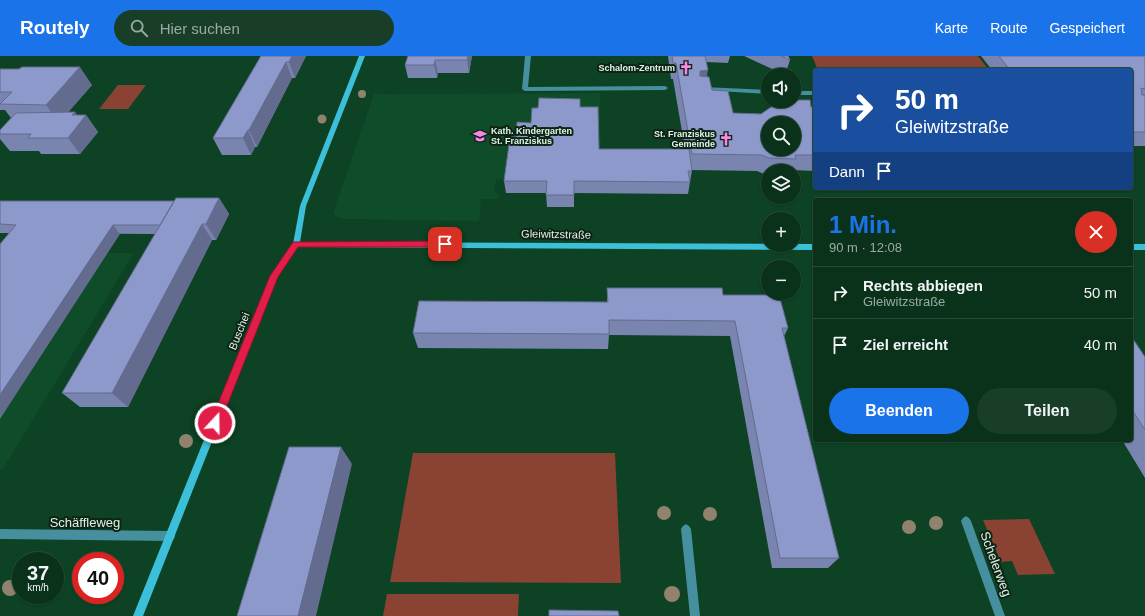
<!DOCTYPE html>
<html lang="de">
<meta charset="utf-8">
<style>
:root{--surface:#0a321b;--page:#183e28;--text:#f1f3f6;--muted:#99aaa3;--line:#2a4d3a;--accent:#1a73e8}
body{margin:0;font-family:Arial,sans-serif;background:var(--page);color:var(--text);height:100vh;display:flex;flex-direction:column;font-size:15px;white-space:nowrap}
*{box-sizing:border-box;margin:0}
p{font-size:13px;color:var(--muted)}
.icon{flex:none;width:22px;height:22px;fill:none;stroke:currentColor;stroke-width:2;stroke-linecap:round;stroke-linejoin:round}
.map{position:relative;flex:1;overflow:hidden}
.side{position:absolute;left:813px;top:142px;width:320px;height:244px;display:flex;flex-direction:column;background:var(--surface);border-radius:4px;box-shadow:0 1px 3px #0004,0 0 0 1px var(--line)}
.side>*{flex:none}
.guide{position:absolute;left:813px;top:12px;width:320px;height:122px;border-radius:4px;box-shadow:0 1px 3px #0004,0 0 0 1px var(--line);background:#1a4fa0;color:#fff;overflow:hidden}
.buttons{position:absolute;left:761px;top:12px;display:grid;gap:8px}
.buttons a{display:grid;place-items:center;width:40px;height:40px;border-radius:50%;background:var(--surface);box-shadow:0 1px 3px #0004,0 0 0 1px var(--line);font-size:20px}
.speed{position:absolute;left:12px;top:496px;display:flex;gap:8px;font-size:20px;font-weight:700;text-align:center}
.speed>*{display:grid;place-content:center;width:52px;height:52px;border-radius:50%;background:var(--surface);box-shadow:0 1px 3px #0004,0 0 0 1px var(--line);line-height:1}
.speed small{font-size:10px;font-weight:400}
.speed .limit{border:6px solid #d22;background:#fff;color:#111}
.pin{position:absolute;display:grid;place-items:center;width:34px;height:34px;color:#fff;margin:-17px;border-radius:8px;box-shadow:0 2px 6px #0006}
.me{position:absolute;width:44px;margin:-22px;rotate:21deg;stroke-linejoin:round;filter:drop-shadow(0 0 3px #0008)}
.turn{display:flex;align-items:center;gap:14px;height:84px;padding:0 16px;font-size:18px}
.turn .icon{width:52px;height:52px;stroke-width:2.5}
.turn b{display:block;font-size:28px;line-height:34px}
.then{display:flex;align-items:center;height:38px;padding:0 16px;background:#0003;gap:8px;font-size:15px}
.round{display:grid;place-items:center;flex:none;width:42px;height:42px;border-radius:21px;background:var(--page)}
.headline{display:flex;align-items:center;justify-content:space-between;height:68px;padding:0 16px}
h1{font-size:24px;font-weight:800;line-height:30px;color:var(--accent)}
.cta{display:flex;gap:8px;margin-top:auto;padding:8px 16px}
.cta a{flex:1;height:46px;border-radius:24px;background:var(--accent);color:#fff;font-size:16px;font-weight:800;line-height:46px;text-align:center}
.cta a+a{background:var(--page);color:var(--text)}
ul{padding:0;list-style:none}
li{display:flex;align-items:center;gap:12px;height:52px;padding:0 16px;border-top:1px solid var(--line)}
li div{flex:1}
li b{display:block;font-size:15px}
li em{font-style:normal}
header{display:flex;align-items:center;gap:24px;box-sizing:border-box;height:56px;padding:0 20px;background:var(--accent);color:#fff}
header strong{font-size:19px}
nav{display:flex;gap:22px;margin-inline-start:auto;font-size:14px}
.search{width:280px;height:36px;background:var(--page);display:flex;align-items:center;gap:10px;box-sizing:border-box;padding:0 14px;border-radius:22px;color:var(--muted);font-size:15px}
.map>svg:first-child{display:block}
</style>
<header>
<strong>Routely</strong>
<div class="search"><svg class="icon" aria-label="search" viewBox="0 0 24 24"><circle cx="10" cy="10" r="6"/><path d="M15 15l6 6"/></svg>Hier suchen</div>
<nav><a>Karte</a><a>Route</a><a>Gespeichert</a></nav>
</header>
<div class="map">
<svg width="1145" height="560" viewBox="0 0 1145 560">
<rect width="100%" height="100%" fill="#0d4224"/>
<path fill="#0e4c2a" d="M600,37L601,125H575L574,151L548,123H496L494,137H499L498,143H481L479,165L347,163L338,162L333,157L374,38Z
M64,197H134L3,413H0V208Z"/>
<path fill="#8a4232" d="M812,0H978L989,14H818Z
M118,29H146L128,53H99Z
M413,397H615L621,527L390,526Z
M1029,463L1055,518L1018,519L1012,505L1001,506L983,464Z
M387,538H519L518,560H383Z"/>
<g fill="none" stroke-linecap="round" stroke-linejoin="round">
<path fill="#458f9f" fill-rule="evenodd" d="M525,0H531L528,31L665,30L668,32L665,34L525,35L522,33Z"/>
<path fill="#458f9f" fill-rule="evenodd" d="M703,31L768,34V38L701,34V32Z
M794,35H815V39H794Z
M966,460L969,462L971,465L1005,560H995L961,465L963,462Z
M686,468L689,470L691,473L700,560H690L681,473L683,470Z
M0,473L170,475L174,477L175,480L174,483L170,485L0,483Z"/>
<path fill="#3cc0d9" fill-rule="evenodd" d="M359,0H365L306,150L300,186L815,188V194L298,191L277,221L143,560H133L270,220L293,188L300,150Z
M1131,188H1145V194H1131Z"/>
</g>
<g fill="#90826c">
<circle cx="362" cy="38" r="4"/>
<circle cx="322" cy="63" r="4.5"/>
<circle cx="186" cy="385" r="7"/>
<circle cx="664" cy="457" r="7"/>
<circle cx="710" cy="458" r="7"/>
<circle cx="936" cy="467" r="7"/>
<circle cx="909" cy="471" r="7"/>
<circle cx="10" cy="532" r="8"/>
<circle cx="672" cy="538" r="8"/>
</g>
<path fill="#7984af" d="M261,0H306L295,22H292L257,91H255L251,99H222L213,82Z
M408,0H472L469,17H438L437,22H408L405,9Z
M668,0H730L728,7L706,6L707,20L712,34L733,57L761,58L811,51H815V115L792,114V115H768V118H764L757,115L692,114L688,138L574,137V151H547L546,137H506L504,125L516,81L531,67L538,52L580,51L599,93H685L673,23H671Z
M744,0H788L790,4L785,19Z
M981,0H1145V90H1131V14H992Z
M0,13L92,29L68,56H75L77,59H86L98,76L80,98H41L39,95H10L0,83V74L11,62L5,54H0Z
M219,142L229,158L216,184H212L128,351H80L62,337L155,178L0,177V145H174Z
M607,232L723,239L788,272L784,280L839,502L828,512H772L730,280L609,279L608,293L418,292L413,277L607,246Z
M1131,280L1145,301V422L1122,384H1131Z"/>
<path fill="#636b8e" d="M292,0H306L295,22L289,6Z
M468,0H472L469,17L467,4Z
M435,4L438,17L437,22L434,9Z
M286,6L292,22L257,91L249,74Z
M80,11L92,29L59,67L46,49Z
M708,14L705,30L697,31L700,15Z
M75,56L81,65L86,59L98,76L80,98L68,82L72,59Z
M248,74L255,91L251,99L243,82Z
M219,142L229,158L216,184L206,168Z
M202,168L212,184L128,351L112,337Z
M113,169L120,178L0,363V339Z
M341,391L352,408L316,560H298Z"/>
<path fill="#8d99cb" stroke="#636b8e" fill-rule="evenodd" d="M261,0H292L289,6H286L249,74H248L243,82H213Z
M408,0H468L467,4H435L434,9H405Z
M672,0H705L708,14L700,15V20L709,21L712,34L728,35L733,57L761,58L780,45H794V44H810L811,51H815V99H795L796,103L769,102L762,99L692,98L676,7H673ZM768,67H794V93H768Z
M781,0H788L790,4Z
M999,0H1145V33L1141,32L1142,39H1145V76H1131V14H1010Z
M22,11H80L46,49L0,48L12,36H0V13H19Z
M539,42L580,43V51H598L599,93H689L692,115H688L690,126L574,125V139H546L547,125H504L510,81H516L517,66L531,67L532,52H538Z
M75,56L72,59H86L68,82H28L31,78H0V74L16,57Z
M176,142H219L206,168H202L112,337H62Z
M0,145H174L160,169H113L0,339V188L16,169L0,168Z
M607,232H722L723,239H779L788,272H782L839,502H780L735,265L609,264V278L413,277L419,245L608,246Z
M1131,280L1145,301V374L1131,352Z
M289,391H341L298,560H237Z
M549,554L618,555L619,560H549Z"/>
<path fill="#e11d48" stroke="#92132f" d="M445,185L449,188L445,191H298L278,221L219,370L215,371L212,370L210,367L270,220L293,186Z"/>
<defs>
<g id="church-bare" transform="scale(1.08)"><path d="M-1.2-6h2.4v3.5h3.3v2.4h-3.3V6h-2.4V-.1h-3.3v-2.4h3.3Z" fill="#fa87e7" stroke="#0f2316" stroke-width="2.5" paint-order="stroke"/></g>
<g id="school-bare" transform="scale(1.08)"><path d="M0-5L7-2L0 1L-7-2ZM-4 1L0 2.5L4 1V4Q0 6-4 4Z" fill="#fa87e7" stroke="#0f2316" stroke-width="2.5" paint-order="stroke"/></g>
</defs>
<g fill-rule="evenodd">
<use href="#church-bare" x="686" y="12"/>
<use href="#school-bare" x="480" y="80"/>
<use href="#church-bare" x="726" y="83"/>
</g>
<g text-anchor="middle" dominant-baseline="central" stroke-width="4" stroke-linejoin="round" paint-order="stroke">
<g font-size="9" font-weight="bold" fill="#dcf6e3" stroke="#0f2316" text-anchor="end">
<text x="675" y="12">Schalom-Zentrum</text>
<text x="491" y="75" text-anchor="start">Kath. Kindergarten<tspan x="491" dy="10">St. Franziskus</tspan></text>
<text x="715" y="78">St. Franziskus<tspan x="715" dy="10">Gemeinde</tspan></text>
</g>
<g font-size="11" fill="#dcf6e3" stroke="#0f2316">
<text transform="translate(556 178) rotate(1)">Gleiwitzstraße</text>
<text transform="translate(239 275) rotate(-68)">Buschei</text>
</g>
<g font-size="13" fill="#dcf6e3" stroke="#0f2316">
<text x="85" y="466">Schäffleweg</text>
<text transform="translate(996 508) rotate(70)">Schelerweg</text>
</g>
</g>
</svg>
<div class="buttons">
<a><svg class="icon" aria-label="sound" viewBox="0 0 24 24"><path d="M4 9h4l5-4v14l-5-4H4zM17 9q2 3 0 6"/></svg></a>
<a><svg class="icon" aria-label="search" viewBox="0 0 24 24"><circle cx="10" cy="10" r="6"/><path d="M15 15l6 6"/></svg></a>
<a><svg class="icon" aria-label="layers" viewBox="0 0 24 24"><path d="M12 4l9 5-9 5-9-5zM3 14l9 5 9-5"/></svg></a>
<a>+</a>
<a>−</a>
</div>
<div class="speed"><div>37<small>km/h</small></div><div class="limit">40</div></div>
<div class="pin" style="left:445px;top:188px;background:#d93025"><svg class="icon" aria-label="arrive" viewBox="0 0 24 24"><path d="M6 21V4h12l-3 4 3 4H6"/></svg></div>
<svg class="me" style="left:215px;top:367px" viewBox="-20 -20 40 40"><circle r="17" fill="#e11d48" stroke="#fff" stroke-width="3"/><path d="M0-11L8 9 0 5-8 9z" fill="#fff"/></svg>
<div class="guide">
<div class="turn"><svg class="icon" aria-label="right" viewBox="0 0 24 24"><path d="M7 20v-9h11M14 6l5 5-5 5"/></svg><div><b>50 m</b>Gleiwitzstraße</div></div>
<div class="then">Dann<svg class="icon" aria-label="arrive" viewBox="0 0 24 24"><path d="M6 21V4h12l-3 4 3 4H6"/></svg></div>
</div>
<section class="side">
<div class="headline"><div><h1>1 Min.</h1><p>90 m · 12:08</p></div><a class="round" style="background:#d93025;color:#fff"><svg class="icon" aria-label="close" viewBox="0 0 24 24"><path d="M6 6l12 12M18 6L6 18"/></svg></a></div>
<ul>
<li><svg class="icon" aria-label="right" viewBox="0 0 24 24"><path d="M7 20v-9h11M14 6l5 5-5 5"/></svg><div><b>Rechts abbiegen</b><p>Gleiwitzstraße</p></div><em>50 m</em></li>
<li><svg class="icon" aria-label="arrive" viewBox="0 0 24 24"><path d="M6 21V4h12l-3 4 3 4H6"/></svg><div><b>Ziel erreicht</b></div><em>40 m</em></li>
</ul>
<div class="cta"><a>Beenden</a><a>Teilen</a></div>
</section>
</div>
